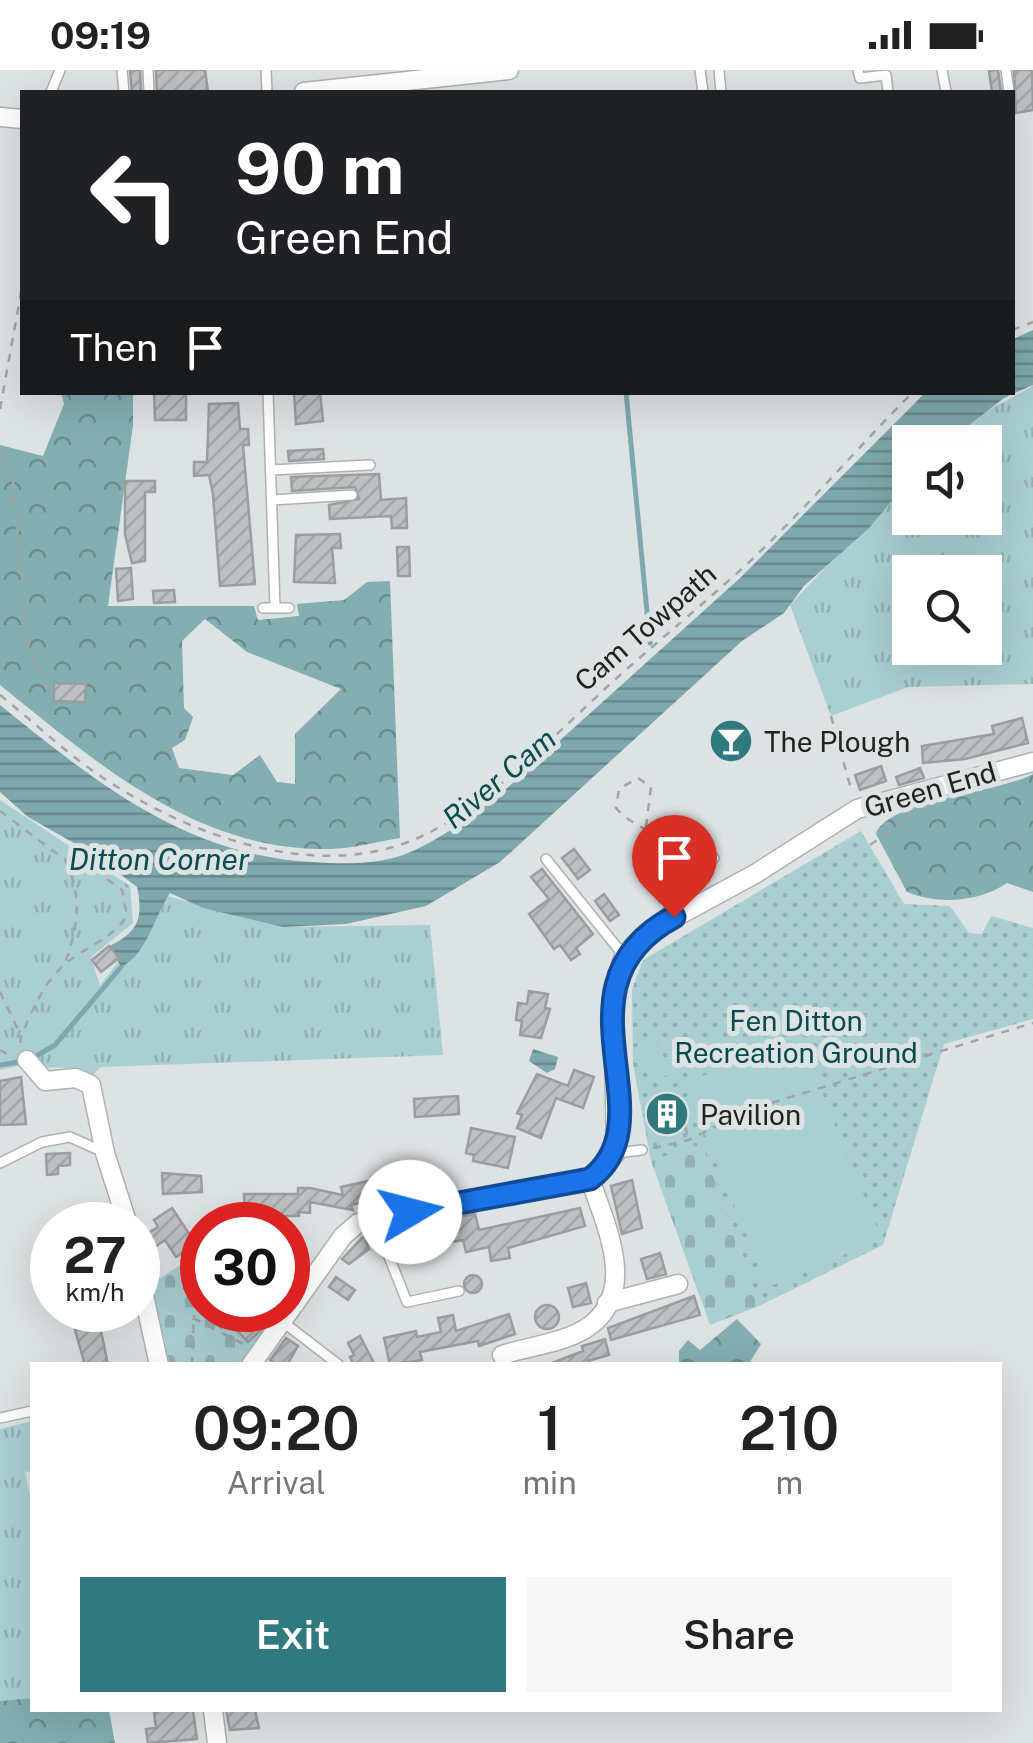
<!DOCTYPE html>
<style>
:root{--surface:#fff;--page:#f6f6f6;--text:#222;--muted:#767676;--accent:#30797f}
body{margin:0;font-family:"Public Sans",sans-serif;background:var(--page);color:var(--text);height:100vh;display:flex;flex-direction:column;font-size:38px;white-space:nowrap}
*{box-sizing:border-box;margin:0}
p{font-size:32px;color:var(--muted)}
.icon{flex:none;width:55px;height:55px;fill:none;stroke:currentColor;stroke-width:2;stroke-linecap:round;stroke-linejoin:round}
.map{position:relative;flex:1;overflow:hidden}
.side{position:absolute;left:30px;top:1292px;width:972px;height:350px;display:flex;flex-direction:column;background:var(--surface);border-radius:0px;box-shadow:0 10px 40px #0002}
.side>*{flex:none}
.hud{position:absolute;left:20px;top:20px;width:995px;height:305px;border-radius:0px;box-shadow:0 10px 40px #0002;background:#202124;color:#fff;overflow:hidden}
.buttons{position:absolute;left:892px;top:355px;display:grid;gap:20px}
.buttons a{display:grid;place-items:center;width:110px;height:110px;border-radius:0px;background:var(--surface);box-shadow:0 10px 40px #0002;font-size:50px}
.speed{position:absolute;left:30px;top:1132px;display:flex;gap:20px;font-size:50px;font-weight:700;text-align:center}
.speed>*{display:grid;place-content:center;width:130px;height:130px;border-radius:50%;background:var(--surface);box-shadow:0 10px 40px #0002;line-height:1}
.speed small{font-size:25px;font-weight:400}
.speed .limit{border:15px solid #d22;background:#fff;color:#111}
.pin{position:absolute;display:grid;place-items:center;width:85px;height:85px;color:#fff;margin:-102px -42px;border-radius:50% 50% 50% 0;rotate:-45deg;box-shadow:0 0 10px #0007}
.pin .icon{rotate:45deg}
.me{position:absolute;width:110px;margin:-55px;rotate:82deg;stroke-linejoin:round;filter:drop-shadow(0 0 8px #0008)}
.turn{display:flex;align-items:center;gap:35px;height:210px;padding:0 50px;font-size:45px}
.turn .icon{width:130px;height:130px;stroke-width:2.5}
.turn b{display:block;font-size:70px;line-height:85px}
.then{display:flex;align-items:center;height:95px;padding:0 50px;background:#0003;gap:20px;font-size:38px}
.eta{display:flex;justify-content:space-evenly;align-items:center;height:170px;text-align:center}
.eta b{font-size:60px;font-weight:600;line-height:70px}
.cta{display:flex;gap:20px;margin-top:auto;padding:20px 50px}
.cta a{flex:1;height:115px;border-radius:0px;background:var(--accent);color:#fff;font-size:40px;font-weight:600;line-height:115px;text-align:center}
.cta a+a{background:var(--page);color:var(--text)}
.status{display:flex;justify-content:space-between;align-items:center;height:70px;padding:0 50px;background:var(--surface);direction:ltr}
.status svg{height:28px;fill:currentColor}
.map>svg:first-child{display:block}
</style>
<div class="status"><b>09:19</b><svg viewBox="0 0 49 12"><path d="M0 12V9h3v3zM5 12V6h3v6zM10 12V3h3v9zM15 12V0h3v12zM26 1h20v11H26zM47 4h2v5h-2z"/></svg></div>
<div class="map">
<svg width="1033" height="1673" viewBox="0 0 1033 1673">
<defs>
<pattern id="grass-tufts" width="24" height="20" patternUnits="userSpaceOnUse" patternTransform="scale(2.5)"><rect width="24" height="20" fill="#a9cfd2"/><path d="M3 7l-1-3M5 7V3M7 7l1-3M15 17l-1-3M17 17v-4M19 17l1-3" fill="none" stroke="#91b1b4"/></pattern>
<pattern id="forest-crowns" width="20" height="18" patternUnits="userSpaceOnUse" patternTransform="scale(2.5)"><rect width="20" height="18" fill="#83aeb2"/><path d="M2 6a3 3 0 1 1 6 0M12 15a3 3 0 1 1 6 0" fill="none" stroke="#6b8d90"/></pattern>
<pattern id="cemetery-stones" width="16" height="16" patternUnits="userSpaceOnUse" patternTransform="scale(2.5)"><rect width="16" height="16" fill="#a9cfd2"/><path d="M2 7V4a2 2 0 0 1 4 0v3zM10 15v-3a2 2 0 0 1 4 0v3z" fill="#91b1b4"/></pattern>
<pattern id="park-dots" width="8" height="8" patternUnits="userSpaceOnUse" patternTransform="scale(2.5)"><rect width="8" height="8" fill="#a9cfd2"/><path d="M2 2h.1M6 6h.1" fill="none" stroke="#91b1b4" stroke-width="1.8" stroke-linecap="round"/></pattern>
<pattern id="water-rules" width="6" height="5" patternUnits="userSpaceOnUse" patternTransform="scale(2.5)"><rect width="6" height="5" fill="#7ea8ad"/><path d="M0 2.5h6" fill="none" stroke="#67888c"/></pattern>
<pattern id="building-hatch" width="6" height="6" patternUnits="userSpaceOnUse" patternTransform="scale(2.5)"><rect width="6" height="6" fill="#bdc1c2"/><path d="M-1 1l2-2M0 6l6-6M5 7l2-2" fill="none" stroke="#a2a6a6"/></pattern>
</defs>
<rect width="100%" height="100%" fill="#dde2e2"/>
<path fill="url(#grass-tufts)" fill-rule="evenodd" d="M1033,316V614L908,617L831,646L790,535L910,409V448H985V372H949L973,349ZM910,502H985V578H910Z
M0,730L130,816L133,853L91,887L100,916L167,826L284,857L430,855L443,985L101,997L86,1011L72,998L32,997L34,993L0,1000Z
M32,1351V1400L25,1403L32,1433V1628L0,1631V1359Z"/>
<path fill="url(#forest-crowns)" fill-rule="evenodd" d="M61,323H133V355L108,536H254L258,550L299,546L297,534L344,530L367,512L390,511L400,768C377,772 353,778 331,779C197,782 97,693 0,615V375L43,386L64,334ZM205,549L247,582L341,619L295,664V714L277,712L260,685L233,705L179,698L172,678L185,670L193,647L184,638L182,571Z
M1033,704V822L1007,813C979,832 939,835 907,822L876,764C887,730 1002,722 1033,704Z
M737,1249L761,1274L748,1295H679V1281L688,1270L700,1280Z
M32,1628V1640H109L115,1673H0V1631Z"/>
<path fill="url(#cemetery-stones)" d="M702,1073L759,1236L710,1255L651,1091Z
M202,1181V1240H273L274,1253L244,1295H170L151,1214Z"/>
<path fill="url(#park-dots)" d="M861,761L904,834L950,836L969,863L982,864L991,846L1033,858V949L944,974L883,1175L759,1236L702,1074L651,1091L633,994L632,919L643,890Z"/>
<path fill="#a9cfd2" d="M798,967L882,1169L768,1217L684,1014Z
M656,972L668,1005L651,1011L639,978Z"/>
<path fill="url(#water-rules)" d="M1033,260V315L1004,328L947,372H910V409L869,458L804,516L784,543L742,571L500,792L426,836L346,854L283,857L203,838L170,823C155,845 146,886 121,897L109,876C137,863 144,849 137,817L95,785L28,747L0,722V635C96,712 184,785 312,792C342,794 374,795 403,785C440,771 474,744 505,720L739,509L925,323L1012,322L1013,269Z
M533,979L558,987L555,999L547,1003L529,991Z"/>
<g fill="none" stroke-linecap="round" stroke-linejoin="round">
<path stroke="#7ea8ad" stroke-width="5" d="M626,322L650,573
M33,988L55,975L121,897
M0,995L18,992"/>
</g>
<path fill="url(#building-hatch)" stroke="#9a9e9f" stroke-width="2.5" d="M130,0H140L141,22H132Z
M156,0H205L208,22H157Z
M995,0H998L1001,22H992L989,1Z
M1014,0H1032L1033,40L1016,43Z
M154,322H186V350H155Z
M294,322H320L323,351L296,354Z
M238,333L240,359H248L249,375H243L255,514L220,516L213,424L209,405L194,406V392H207L209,334Z
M323,379L324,389L289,391L288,381Z
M379,404L381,430L406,428L407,458H392L391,446L330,449L329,435L359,429L355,417L292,421L291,407Z
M125,411H155V422H145V491L132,493L125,464Z
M340,464L341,478H332L335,513L294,512L296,465Z
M397,477H409L410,506H398Z
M131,498L133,529L118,531L116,499Z
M174,520L175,532L154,533L153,521Z
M54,613L86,614L85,632L54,631Z
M1022,648L1028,673L965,689L923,693L922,676L994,664L992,656Z
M881,696L886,711L860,720L855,705Z
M920,698L924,708L899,715L896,707Z
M671,778L688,802L680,808L685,815L660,832L636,797Z
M574,779L590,800L578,809L562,788Z
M542,799L593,864L576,878L580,884L571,890L560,875L554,879L529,844L549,829L531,807Z
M604,824L619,845L610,851L595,831Z
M109,876L119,888L101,902L92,890Z
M529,921L548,924L545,938L550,939L541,968L520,965L522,951L516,950L518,933L527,934Z
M574,1000L594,1007L583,1038L556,1028L541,1068L517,1058L522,1045L517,1043L537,1004L568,1016Z
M21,1007L26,1054L0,1055V1011Z
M458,1026L459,1044L415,1047L414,1029Z
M671,1027L682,1054L664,1062L652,1035Z
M471,1058L515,1067L508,1098L473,1091L474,1085L466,1083Z
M70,1083V1095L58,1096V1104L47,1105L46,1084Z
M162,1103L201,1106L202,1122L163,1124Z
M382,1108L386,1127L351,1135L353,1140L310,1132V1143L299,1142V1146H245L244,1124H298V1118H310L343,1125L341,1117Z
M632,1110L642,1158L622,1164L611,1116Z
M172,1138L196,1174L176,1187L165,1170L152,1179L143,1166L158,1157L154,1150Z
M580,1138L585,1156L508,1178L510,1188L491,1191L489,1177L466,1182L463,1170L396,1182L388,1160L475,1144L479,1160Z
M364,1166L369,1179L349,1194L342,1189Z
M660,1183L666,1204L647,1209L641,1189Z
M202,1202V1238L184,1218Z
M464 1214a9 9 0 1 1 18 0a9 9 0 1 1-18 0Z
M336,1207L355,1220L348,1230L329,1217Z
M586,1213L591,1233L573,1237L568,1218Z
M694,1226L700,1245L611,1270L608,1258Z
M535 1247a12 12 0 1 1 24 0a12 12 0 1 1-24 0Z
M204,1240H243L261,1260L248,1272L228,1251L221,1258Z
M509,1244L515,1264L479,1276L478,1271L420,1282L422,1290L390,1295L384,1268L416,1261L417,1267L441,1262L438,1248L453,1245L456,1261Z
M100,1256L108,1295H85L75,1260Z
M360,1266L375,1295H354L350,1287L354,1285L348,1273Z
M286,1268L298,1276L287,1295H277L270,1290Z
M605,1269L609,1285L588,1291V1295H547L583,1281L582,1276Z
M159,1640H193L197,1669L148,1673L146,1659L156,1658L154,1643Z
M226,1640H255L259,1658L230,1660Z"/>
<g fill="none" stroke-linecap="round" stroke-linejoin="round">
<g stroke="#acb1b1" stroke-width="12">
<path id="service" d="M122,0L124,22
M148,0L149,22
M266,0L267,22
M700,0L703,22
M719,0L721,22
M858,0L860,8L886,5L888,22
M942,0L946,22
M1006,0L1009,22
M51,22L60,0
M268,322L275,538
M271,400L370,395
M272,430L352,425
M263,538H289
M546,789L624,886
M699,804L714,788
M656,852L693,819L704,774
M616,1083L642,1080
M0,1093L42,1072L70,1067L103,1082
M374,1149L407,1232L459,1221
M283,1252L339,1295
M0,1348L32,1341"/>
</g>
<g stroke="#acb1b1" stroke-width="21">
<path id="minor" d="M304,22L509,0
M0,47L22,49
M27,990L45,1011L76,1008L91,1015L105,1083L128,1155
M138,1198L159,1295
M607,1233L678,1214
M502,1285C527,1277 562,1273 585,1259C640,1225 606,1156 590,1109
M251,1295L343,1166L358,1153L590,1109L616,1083L613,920L624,886L648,862L755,804L857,739L1033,692
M213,1640L217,1673"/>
</g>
<path stroke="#a1a5a5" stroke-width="2.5" stroke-dasharray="8 8" stroke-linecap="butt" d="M1012,260L1033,252
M0,339L22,217
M0,380L12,402L28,572L47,619
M0,625C39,656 76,693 119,718C208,773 335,815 434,760C498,725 555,665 608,616C653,575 700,537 745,496C804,441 856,379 913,322
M831,646L852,723
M0,741L64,789L100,804L122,820L127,846C110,871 85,876 63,896C42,915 33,940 21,966
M646,757L651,717L638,708L619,719L616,738C631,756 651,759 671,775L680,772L690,784
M870,775L910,747L908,742
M65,790C83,825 78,858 65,893
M0,922L21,966L20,975
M0,980L11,986
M673,1027L689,1068
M653,1078L689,1070L745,1041L1033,953
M193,1248L245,1275
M192,1295L194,1245"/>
<use href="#service" stroke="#fff" stroke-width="9"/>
<use href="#minor" stroke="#fff" stroke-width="18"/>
</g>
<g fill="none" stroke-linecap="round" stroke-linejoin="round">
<g stroke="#114b97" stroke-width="25">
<path id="route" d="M410,1142L590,1109C671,1049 546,915 674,847"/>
</g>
<use href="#route" stroke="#1a73e8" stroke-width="18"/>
</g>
<defs>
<g id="bar-disc" transform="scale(2.25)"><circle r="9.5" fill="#30797f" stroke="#dde2e2"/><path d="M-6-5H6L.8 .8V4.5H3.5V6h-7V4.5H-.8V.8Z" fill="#fff"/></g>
<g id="building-disc" transform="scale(2.25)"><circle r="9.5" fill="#30797f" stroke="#dde2e2"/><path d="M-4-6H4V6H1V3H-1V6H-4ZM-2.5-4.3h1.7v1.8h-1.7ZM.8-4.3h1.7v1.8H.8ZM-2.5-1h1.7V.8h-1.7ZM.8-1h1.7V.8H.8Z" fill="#fff"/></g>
</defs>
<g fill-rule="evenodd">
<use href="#bar-disc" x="731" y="671"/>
<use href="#building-disc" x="667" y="1044"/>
</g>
<g text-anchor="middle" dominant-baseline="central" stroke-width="10" stroke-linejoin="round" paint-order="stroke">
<g font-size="28" fill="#212323" stroke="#dde2e2">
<text transform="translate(645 557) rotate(-41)">Cam Towpath</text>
<text transform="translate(930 719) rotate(-16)">Green End</text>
</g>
<g font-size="28" fill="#212323" stroke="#dde2e2" text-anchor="start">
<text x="764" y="671">The Plough</text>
<text x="700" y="1044">Pavilion</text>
</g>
<g font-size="28" fill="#074a50" stroke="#dde2e2">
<text x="796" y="950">Fen Ditton<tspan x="796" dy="32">Recreation Ground</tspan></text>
</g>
<g font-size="30" font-style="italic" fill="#0a4c51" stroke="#dde2e2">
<text transform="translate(499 708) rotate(-40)">River Cam</text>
<text x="159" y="789">Ditton Corner</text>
</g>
</g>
</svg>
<div class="buttons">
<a><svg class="icon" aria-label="sound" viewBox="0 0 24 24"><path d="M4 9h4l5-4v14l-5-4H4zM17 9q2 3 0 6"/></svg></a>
<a><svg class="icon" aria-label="search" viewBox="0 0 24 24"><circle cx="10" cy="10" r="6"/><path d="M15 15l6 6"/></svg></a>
</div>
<div class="speed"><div>27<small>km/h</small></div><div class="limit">30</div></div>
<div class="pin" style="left:674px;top:847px;background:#d93025"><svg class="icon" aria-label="arrive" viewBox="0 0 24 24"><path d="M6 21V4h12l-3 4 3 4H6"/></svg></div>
<svg class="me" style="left:410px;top:1142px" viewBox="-20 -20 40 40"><circle r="19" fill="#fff"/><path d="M0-13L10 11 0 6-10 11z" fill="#1a73e8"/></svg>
<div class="hud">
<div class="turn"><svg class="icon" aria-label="left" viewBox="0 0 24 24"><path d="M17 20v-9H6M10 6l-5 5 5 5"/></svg><div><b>90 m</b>Green End</div></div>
<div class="then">Then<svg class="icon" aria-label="arrive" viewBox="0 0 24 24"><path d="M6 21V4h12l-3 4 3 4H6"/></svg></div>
</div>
<section class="side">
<div class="eta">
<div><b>09:20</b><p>Arrival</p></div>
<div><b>1</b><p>min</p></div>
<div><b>210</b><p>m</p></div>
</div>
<div class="cta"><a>Exit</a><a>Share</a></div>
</section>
</div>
